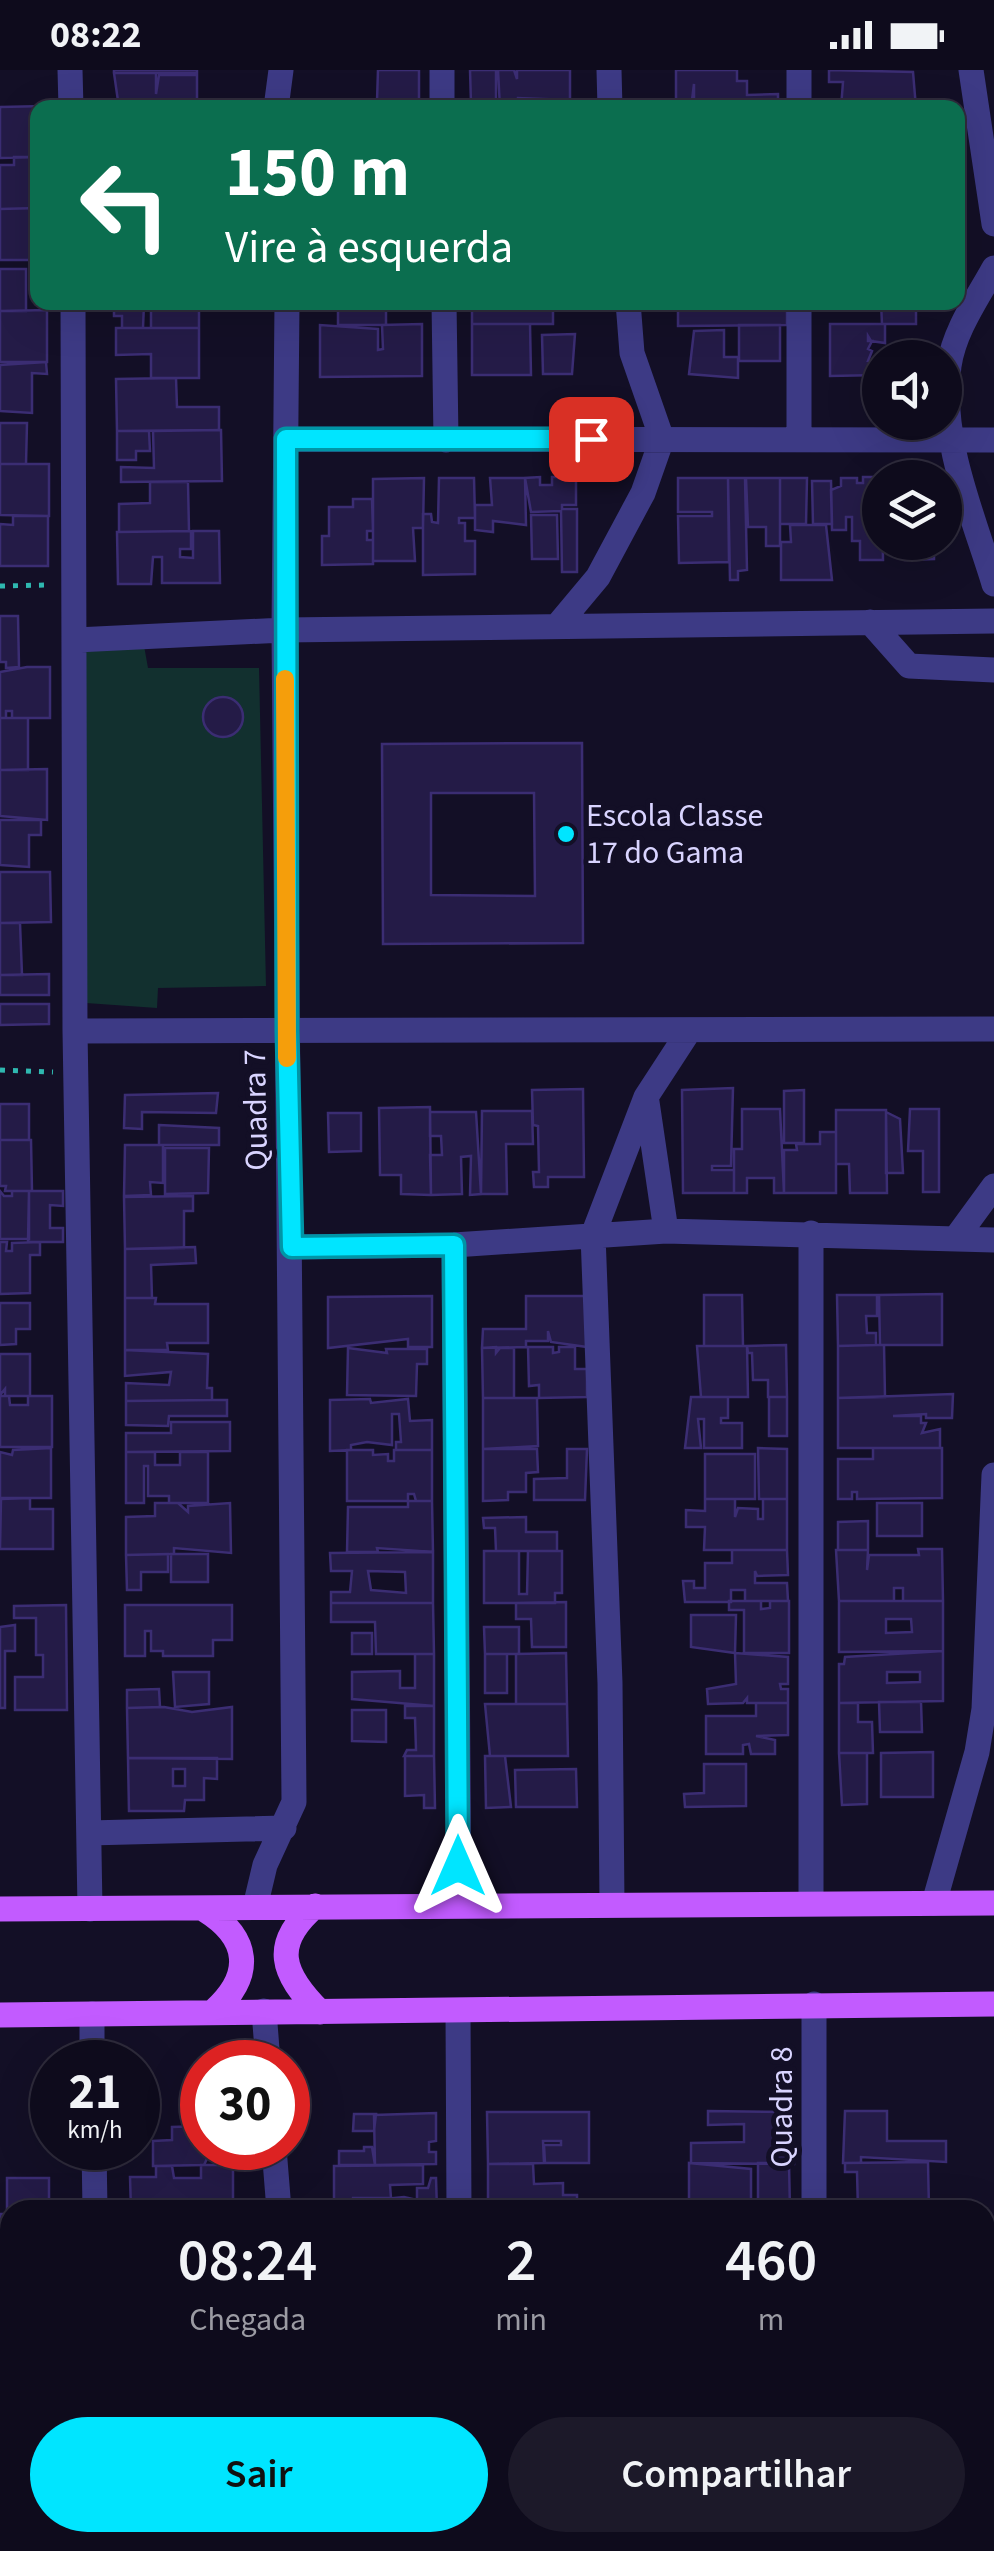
<!DOCTYPE html>
<html lang="pt">
<meta charset="utf-8">
<style>
:root{--surface:#0e0b1c;--page:#1c1929;--text:#f1f3f6;--muted:#9b9ba3;--line:#2e2b3b;--accent:#00e5ff}
body{margin:0;font-family:"Source Sans 3",sans-serif;background:var(--page);color:var(--text);height:100vh;display:flex;flex-direction:column;font-size:38px;white-space:nowrap}
*{box-sizing:border-box;margin:0}
p{font-size:32px;color:var(--muted)}
.icon{flex:none;width:55px;height:55px;fill:none;stroke:currentColor;stroke-width:2;stroke-linecap:round;stroke-linejoin:round}
.map{position:relative;flex:1;overflow:hidden}
.side{position:absolute;left:0px;top:2130px;width:995px;height:352px;display:flex;flex-direction:column;background:var(--surface);border-radius:30px 30px 0 0;box-shadow:0 10px 40px #0002,0 0 0 2px var(--line)}
.side>*{flex:none}
.guide{position:absolute;left:30px;top:30px;width:935px;height:210px;border-radius:20px;box-shadow:0 10px 40px #0002,0 0 0 2px var(--line);background:#0b6e4f;color:#fff;overflow:hidden}
.tools{position:absolute;left:862px;top:270px;display:grid;gap:20px}
.tools a{display:grid;place-items:center;width:100px;height:100px;border-radius:50%;background:var(--surface);box-shadow:0 10px 40px #0002,0 0 0 2px var(--line);font-size:50px}
.speed{position:absolute;left:30px;top:1970px;display:flex;gap:20px;font-size:50px;font-weight:700;text-align:center}
.speed>*{display:grid;place-content:center;width:130px;height:130px;border-radius:50%;background:var(--surface);box-shadow:0 10px 40px #0002,0 0 0 2px var(--line);line-height:1}
.speed small{font-size:25px;font-weight:400}
.speed .limit{border:15px solid #d22;background:#fff;color:#111}
.pin{position:absolute;display:grid;place-items:center;width:85px;height:85px;color:#fff;margin:-42px;border-radius:20px;box-shadow:0 5px 15px #0006}
.me{position:absolute;width:110px;margin:-55px;rotate:0deg;stroke-linejoin:round;filter:drop-shadow(0 0 8px #0008)}
.turn{display:flex;align-items:center;gap:35px;height:210px;padding:0 30px;font-size:45px}
.turn .icon{width:130px;height:130px;stroke-width:2.5}
.turn b{display:block;font-size:70px;line-height:85px}
.eta{display:flex;justify-content:space-evenly;align-items:center;height:170px;text-align:center}
.eta b{font-size:60px;font-weight:600;line-height:70px}
.primary-button{display:flex;gap:20px;margin-top:auto;padding:20px 30px}
.primary-button a{flex:1;height:115px;border-radius:60px;background:var(--accent);color:#111;font-size:40px;font-weight:600;line-height:115px;text-align:center}
.primary-button a+a{background:var(--page);color:var(--text)}
.status{display:flex;justify-content:space-between;align-items:center;height:70px;padding:0 50px;background:var(--surface);direction:ltr}
.status svg{height:28px;fill:currentColor}
.map>svg:first-child{display:block}
</style>
<div class="status"><b>08:22</b><svg viewBox="0 0 49 12"><path d="M0 12V9h3v3zM5 12V6h3v6zM10 12V3h3v9zM15 12V0h3v12zM26 1h20v11H26zM47 4h2v5h-2z"/></svg></div>
<div class="map">
<svg width="994" height="2481" viewBox="0 0 994 2481">
<rect width="100%" height="100%" fill="#130f26"/>
<path fill="#12302f" d="M143,570L148,598H259L266,916L158,918L157,938L86,933L84,578Z"/>
<path fill="#241b47" stroke="#3b2d73" stroke-width="2.5" fill-rule="evenodd" d="M114,0H197V3H114Z
M378,0H419V38H317V32L377,31Z
M470,0H496V33H471Z
M498,0H514L517,9V0H570V30L518,28V38H500Z
M676,0H737V11H747V25L778,24V38H694V14L691,38H676Z
M829,0L913,2L916,38H841L843,12H829Z
M114,3H156V24L159,5H197V38H119Z
M46,36L38,38V87L0,88V37Z
M14,87H38V138L0,139V95H14Z
M38,138V190H0V139Z
M0,199H26V241H0Z
M114,232H199V258H151V234H144L143,258H122V246H114Z
M338,232H386V255H338Z
M481,232H517V238H524V232H553V254H472V238H481Z
M678,232H787V255L678,256Z
M881,232L916,235V254H882Z
M47,240V292H0V241Z
M422,254V306L320,307V255L378,259V280L383,279L382,255Z
M472,254H530L531,305H472Z
M830,254H885V273L871,271L868,266V271H872L868,279L872,281L868,291L880,292V305L830,306Z
M739,255H780V291H739Z
M116,258H199V308H151V284L116,285Z
M724,260V287H738V308L689,304L694,261Z
M575,264L572,304H543L542,265Z
M46,292L47,304L32,303V343L0,341V295Z
M176,308L177,337H219V360L117,361L116,309Z
M0,353H27L26,394H0Z
M221,360L222,411L121,412V397L154,398L153,361Z
M117,361H149L150,381H136V390H117Z
M0,394H49V446L0,445Z
M540,407V415H552V407H576V435H562V439H577V502H562L561,441L531,442L525,408Z
M863,407H882L883,490H860V471H852V447H846V460H832L831,420L841,416V408H857V413H863Z
M424,408L423,458H413L415,491H373V409Z
M439,408H474L475,448H459V453H465V471H475V504L423,505V444H431L432,452L438,453Z
M490,408H525L526,455L493,451V462L475,460V435H492Z
M678,408H728L729,492L679,493L678,446H712V442H678Z
M728,408H745L747,500L738,501V510H730Z
M746,408H780V476H766V457H748Z
M780,408H807L806,454H780Z
M812,411H831L832,454H813Z
M150,412H188L189,461L119,462V434L150,433Z
M353,429H372L373,461H367V470H373V494L322,495V466H329V437H353Z
M531,445H557L558,489H532Z
M13,446H48V496H0V454L13,455Z
M790,455H826L832,510H781V472H791Z
M191,461V479H180V487L193,488V461H219L220,513H162V487H153L151,514H118L117,462Z
M905,472H934V489L905,490Z
M0,546H18L19,597L6,598V592H0Z
M27,597H50V648H12V641H6V648H0V602Z
M203 647a20 20 0 1 1 40 0a20 20 0 1 1-40 0Z
M0,648H28V700H0Z
M582,673L583,873L383,874L382,674ZM431,723H534L535,826L431,825Z
M47,699V750L0,746V700Z
M0,750H41V765H29V797L0,795Z
M0,802H50L51,852L0,853Z
M0,853H20L22,905H0Z
M49,904V925H0V905Z
M0,934H49V954L0,955Z
M733,1018L731,1096H712V1100H734V1123H683L682,1020Z
M583,1019L584,1107H548V1117H534L533,1102H539L538,1056L533,1055L532,1020Z
M804,1020V1073H784V1021Z
M218,1023L216,1043L142,1042V1059L124,1058L125,1025Z
M0,1034H29V1070H0Z
M430,1037L431,1125L401,1124V1105H380L379,1038Z
M742,1039H780L784,1123H774V1108H747V1123H734V1079H742Z
M910,1039H939V1122H923V1081H908Z
M836,1040H886L887,1123H850L849,1094H836Z
M482,1041H532L533,1074H506L507,1124H481Z
M430,1042H476L481,1124L470,1125L471,1086L461,1087L462,1124L431,1125L430,1085H442L441,1066H430Z
M886,1042L900,1049L903,1103H886Z
M328,1043H361V1081L329,1082Z
M159,1055L219,1058V1075H159Z
M820,1062H836V1123H784V1080H797L796,1074H820Z
M0,1070H31L32,1121H5L6,1116H0Z
M125,1075H163V1113L150,1112L151,1125L124,1126Z
M165,1078H209L208,1123L165,1124Z
M0,1121L4,1126H12V1121H29V1169H0Z
M29,1121H63V1136L50,1135V1158H63V1172H28Z
M193,1126V1141H184V1178L125,1179L124,1127Z
M0,1172H7L6,1181H12V1173L40,1172V1185H30V1223L0,1224Z
M195,1177L196,1193L151,1195L152,1228H125V1179Z
M942,1224V1275H880L879,1225Z
M704,1225H742L743,1276H704Z
M837,1225H877V1246H866L867,1263H876V1275L838,1276Z
M432,1226V1277H408V1269L328,1278V1227Z
M526,1226H587V1277L551,1272L548,1261V1271H526V1277L482,1278L483,1259H526Z
M156,1228L155,1234H208V1273H167L168,1280H125V1228Z
M0,1233H30V1259H16V1274L0,1275Z
M786,1275L787,1327H768V1310H753L752,1283H748L747,1276Z
M876,1275H884L885,1327L838,1328V1276Z
M697,1276H747L748,1327H701Z
M496,1277V1283L500,1278H514V1328H483L482,1278Z
M528,1277H553V1283L559,1282V1277H575V1299H587V1327L539,1328V1315L529,1316Z
M348,1278L387,1283L386,1279H427V1294H417L416,1326L347,1325Z
M125,1280L208,1284L207,1318H212V1330L126,1331V1313L169,1315L171,1302L125,1306Z
M0,1284H30V1326H5V1319L0,1325Z
M953,1324L952,1348H926V1344L893,1346H921V1353H926L922,1363L940,1359V1378H838V1328Z
M0,1326H9L10,1335H28V1326H52V1377H0Z
M691,1327H728V1348H721V1353H742V1378H704V1349H698L701,1378H685Z
M769,1327H787V1366H769Z
M483,1328H537L538,1376L483,1379Z
M370,1329L371,1333L408,1329L410,1351L432,1350V1380H396V1372H401L399,1344H392V1375L367,1372L351,1375V1380L330,1381V1330Z
M212,1330H227V1346H169L168,1356L126,1355V1331Z
M171,1352H230V1381L126,1382V1363H171Z
M51,1378V1428H0V1382L12,1385L13,1380Z
M758,1378L787,1379V1429H759Z
M873,1378H942V1428L857,1429V1422H852V1429H838V1389H873Z
M483,1379H537L538,1402L526,1403V1422H508V1430L483,1431Z
M567,1379H587L585,1430H534V1409L567,1408Z
M347,1380H373V1385L388,1384V1391H394V1380H432V1431H416L414,1424H408V1431H347Z
M126,1382H155V1395H180V1382H208V1433H169V1426H148V1396H144V1433H126Z
M705,1384H755V1429H705Z
M30,1428V1439H53V1479H0L1,1429Z
M705,1429H735V1447L738,1438L758,1439V1449H763V1429H787V1480H704L705,1457H686V1440L705,1441Z
M408,1431H432L433,1482L377,1478L378,1482H347L348,1437H408Z
M155,1433H178L188,1442V1436L230,1433L231,1483L174,1478V1484L126,1485V1447L155,1446Z
M877,1433H922V1466H877Z
M526,1447V1462H557V1481H496L495,1458H484L483,1448Z
M868,1451V1480H838V1452Z
M918,1479H942L943,1531H903V1518H894V1531H839L836,1480H868L867,1500L869,1485H919Z
M732,1480H787L788,1505L757,1506L755,1501V1513H787L788,1531H745V1520H731V1532H685L683,1511H694V1518H705V1493H732Z
M484,1481H519V1524H527L528,1481H562V1523H555V1533H484Z
M433,1482V1533H331V1522H350L352,1501H331L330,1483ZM368,1501L405,1502L406,1523L371,1520Z
M168,1484V1502H141V1520H127L126,1485Z
M171,1484H208V1512H171Z
M729,1531H761V1539L770,1538V1531H789V1583H744V1540H729Z
M839,1531H943V1581L839,1582ZM886,1549H911L912,1562L886,1563Z
M566,1532V1577H532L531,1549H516V1533Z
M331,1533H433L434,1584H376L375,1552H331Z
M66,1535L67,1640H15V1607H43V1585H36V1548H14V1536Z
M125,1535H232V1570H213V1586H163V1581H151V1561H145V1586H125Z
M691,1545H736L735,1583L691,1577Z
M15,1555V1581H5V1638H0V1557Z
M484,1557H519V1584H485Z
M352,1563H372V1584H352Z
M943,1581V1631L839,1633V1594H844L845,1587ZM887,1602H920V1612L887,1613Z
M566,1583L567,1634H516V1584Z
M735,1583L788,1587V1614H780L781,1619H788V1633H747V1628L743,1633L708,1634L707,1619L736,1614Z
M415,1584H434V1636L352,1629V1602L400,1601V1618H415Z
M485,1584H507V1623H485Z
M173,1602H209V1634L175,1637Z
M159,1619L160,1637L127,1638V1620Z
M879,1632H921L922,1662H880Z
M756,1633H788V1665L756,1666L775,1670V1684H751L749,1674L743,1675V1684H706V1646H756Z
M839,1633H858V1652H872L873,1683H839Z
M485,1634H567L568,1686H490Z
M405,1636H434V1686H404L407,1680H416L415,1648H405Z
M164,1637L192,1642L232,1637V1689L128,1688L127,1638Z
M352,1640H386V1672L352,1671Z
M933,1682V1727H881V1683Z
M839,1683H867V1734L842,1735Z
M405,1686H434L435,1738H424V1725L405,1726Z
M485,1686H505L511,1737L486,1738Z
M128,1688H217V1709L204,1708V1730H185L184,1741H129ZM173,1699H185V1716H173Z
M704,1694H746V1736L685,1737L684,1724L704,1723Z
M576,1699L577,1737H516L515,1700Z
M708,2041L794,2042V2094L691,2093V2073L744,2072V2054L708,2055Z
M845,2041H887V2071H946V2092L861,2087V2093H843Z
M487,2042H589V2093H545L544,2075H561V2071H543L544,2093L488,2094Z
M436,2043V2071L429,2072V2082H436V2094L375,2095L374,2045Z
M354,2044H376L374,2061H353Z
M202,2056V2078H212L204,2095L153,2096V2071L172,2070V2057Z
M364,2077H372L375,2095H339V2081H364Z
M928,2092L929,2140H858L857,2102H845V2093Z
M689,2093L751,2099V2140H689Z
M758,2093H789L790,2140H758Z
M488,2094H533L534,2114L563,2113V2125H577V2140L488,2136Z
M201,2095H233V2140H131L130,2107H156V2096H172L174,2108H201Z
M423,2095V2114L390,2115L391,2128H353L352,2140H334V2096Z
M7,2108H49V2140H10V2202H0V2144H7Z
M431,2108H436L437,2140H352V2133L365,2131L404,2127L417,2130V2118H428Z
M0,2205L1,2216H10V2251L0,2252Z
M0,2295H10V2346L0,2347Z
M10,2346V2395H0V2347Z
M6,2398H10V2449H0V2407H6Z
M0,2449L10,2452V2472H43L44,2481H0Z
M133,2472H149V2481H133Z
M162,2472H215V2481H163Z
M356,2472H408V2481H356Z
M413,2472H439V2481H413Z
M490,2472H582V2480L592,2481H490Z
M750,2472V2481H715V2473Z
M847,2472H884V2477L847,2481Z
M892,2472H950V2481H892Z"/>
<g fill="none" stroke-linecap="round" stroke-linejoin="round">
<path stroke="#2fb8b0" stroke-width="5" stroke-dasharray="5 8" stroke-linecap="butt" d="M0,516L48,515
M0,1000L53,1002
M0,2276H10"/>
<path stroke="#3d3a85" stroke-width="25" d="M70,0L71,38
M442,0V38
M609,0L610,38
M799,0V38
M971,0L994,154
M276,38L281,0
M994,198C977,229 954,261 949,296C939,369 973,445 994,514
M73,232L75,961L90,1839
M444,232L446,370
M799,232V370
M286,369L994,370
M870,552L909,596L994,600
M557,556L598,507L643,423L662,369L632,283L628,232
M76,570L284,560L994,551
M75,961L994,959
M647,1032L666,1161
M956,1168L994,1116
M454,1175L459,1835
M292,1177L454,1175L666,1161L994,1170
M89,1763L284,1758
M811,1832V1163
M934,1833L977,1682L984,1639L994,1405
M612,1834L610,1613L593,1165L646,1027L689,961
M255,1837L265,1795L294,1732L284,560L287,232
M814,1934V2140
M264,1941L268,1992
M458,1942L459,2140
M92,1944V1992
M94,2078L95,2140
M274,2078L279,2140
M98,2472V2481
M461,2472V2481
M815,2472V2481"/>
<path stroke="#c25bff" stroke-width="25" d="M315,1836C271,1874 281,1903 320,1942
M0,1839L994,1833
M205,1840C250,1868 254,1905 214,1941
M0,1945L994,1934"/>
</g>
<g fill="none" stroke-linecap="round" stroke-linejoin="round">
<g stroke="#0095a6" stroke-width="25">
<path id="route" d="M458,1796L454,1175L292,1177L287,961L286,369H591"/>
</g>
<use href="#route" stroke="#00e5ff" stroke-width="18"/>
<path stroke="#f59e0b" stroke-width="18" d="M285,609L287,988"/>
</g>
<circle fill="#00e5ff" stroke="#130f26" stroke-width="4" cx="566" cy="764" r="10"/>
<g text-anchor="middle" dominant-baseline="central" stroke-width="10" stroke-linejoin="round" paint-order="stroke">
<g font-size="32" fill="#d9d4ff" stroke="#130f26" text-anchor="start">
<text x="586" y="746">Escola Classe<tspan x="586" dy="37">17 do Gama</tspan></text>
</g>
<g font-size="32" fill="#d9d4ff" stroke="#130f26">
<text transform="translate(256 1040) rotate(-91)">Quadra 7</text>
<text transform="translate(782 2037) rotate(-90)">Quadra 8</text>
</g>
</g>
</svg>
<div class="tools">
<a><svg class="icon" aria-label="sound" viewBox="0 0 24 24"><path d="M4 9h4l5-4v14l-5-4H4zM17 9q2 3 0 6"/></svg></a>
<a><svg class="icon" aria-label="layers" viewBox="0 0 24 24"><path d="M12 4l9 5-9 5-9-5zM3 14l9 5 9-5"/></svg></a>
</div>
<div class="speed"><div>21<small>km/h</small></div><div class="limit">30</div></div>
<div class="pin" style="left:591px;top:369px;background:#d93025"><svg class="icon" aria-label="arrive" viewBox="0 0 24 24"><path d="M6 21V4h12l-3 4 3 4H6"/></svg></div>
<svg class="me" style="left:458px;top:1796px" viewBox="-20 -20 40 40"><path d="M0-17L14 15 0 8-14 15z" fill="#00e5ff" stroke="#fff" stroke-width="4"/></svg>
<div class="guide">
<div class="turn"><svg class="icon" aria-label="left" viewBox="0 0 24 24"><path d="M17 20v-9H6M10 6l-5 5 5 5"/></svg><div><b>150 m</b>Vire à esquerda</div></div>
</div>
<section class="side">
<div class="eta">
<div><b>08:24</b><p>Chegada</p></div>
<div><b>2</b><p>min</p></div>
<div><b>460</b><p>m</p></div>
</div>
<div class="primary-button"><a>Sair</a><a>Compartilhar</a></div>
</section>
</div>
